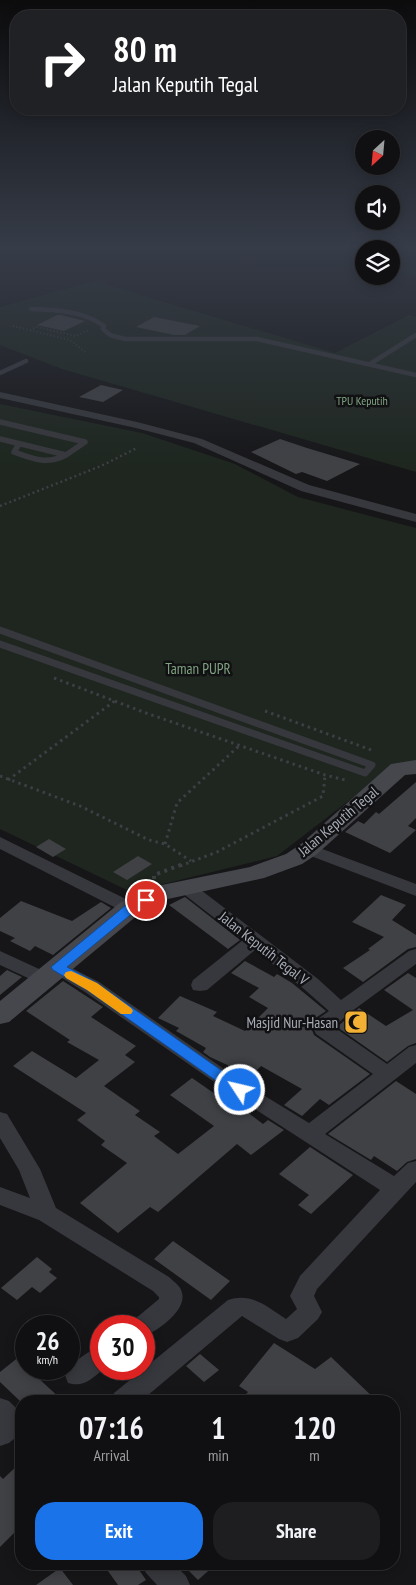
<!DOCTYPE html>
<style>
:root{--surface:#101012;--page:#1e1e20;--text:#f1f3f6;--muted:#9c9d9f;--line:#303032;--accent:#1a73e8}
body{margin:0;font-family:"PT Sans Narrow",sans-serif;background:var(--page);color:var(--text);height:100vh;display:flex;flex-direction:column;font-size:19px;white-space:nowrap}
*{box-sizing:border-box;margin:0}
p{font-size:16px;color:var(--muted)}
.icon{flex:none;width:28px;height:28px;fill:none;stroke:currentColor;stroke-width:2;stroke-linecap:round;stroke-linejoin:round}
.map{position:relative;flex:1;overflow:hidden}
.sheet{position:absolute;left:15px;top:1395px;width:385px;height:175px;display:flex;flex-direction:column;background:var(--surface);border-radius:20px;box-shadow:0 2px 12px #0003,0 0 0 1px var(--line)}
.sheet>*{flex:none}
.top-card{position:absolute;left:10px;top:10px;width:396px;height:105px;border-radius:20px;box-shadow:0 2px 12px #0003,0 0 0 1px var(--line);background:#202124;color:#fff;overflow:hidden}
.needle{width:32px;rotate:206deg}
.buttons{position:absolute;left:355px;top:130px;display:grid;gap:10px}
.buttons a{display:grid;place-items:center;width:45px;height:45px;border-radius:50%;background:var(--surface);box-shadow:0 2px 12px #0003,0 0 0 1px var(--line);font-size:25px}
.speed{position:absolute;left:15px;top:1315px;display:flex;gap:10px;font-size:25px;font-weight:700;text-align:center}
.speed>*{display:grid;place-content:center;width:65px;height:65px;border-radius:50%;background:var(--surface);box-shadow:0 2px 12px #0003,0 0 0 1px var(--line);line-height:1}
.speed small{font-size:12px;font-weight:400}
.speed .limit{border:8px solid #d22;background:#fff;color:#111}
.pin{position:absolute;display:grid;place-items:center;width:42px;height:42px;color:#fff;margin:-21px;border:2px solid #fff;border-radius:50%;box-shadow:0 1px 5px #0007}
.me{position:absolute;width:55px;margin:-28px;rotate:305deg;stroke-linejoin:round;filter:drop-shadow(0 0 4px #0008)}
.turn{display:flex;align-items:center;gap:18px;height:105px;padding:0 20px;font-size:22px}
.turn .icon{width:65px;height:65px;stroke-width:2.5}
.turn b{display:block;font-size:35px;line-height:42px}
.eta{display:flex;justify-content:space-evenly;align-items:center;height:85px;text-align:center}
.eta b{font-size:30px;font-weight:700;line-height:35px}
.action{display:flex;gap:10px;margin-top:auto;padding:10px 20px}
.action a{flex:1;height:58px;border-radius:20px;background:var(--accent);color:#fff;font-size:20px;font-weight:700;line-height:58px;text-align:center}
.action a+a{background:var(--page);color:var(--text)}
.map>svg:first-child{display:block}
</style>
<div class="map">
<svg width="416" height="1585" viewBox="0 0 416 1585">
<rect width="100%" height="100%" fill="#161618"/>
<path fill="#1e261f" d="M319,246H416V276L391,269V249H364V260Z
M94,281L335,353L409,315L416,317V472L62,369L0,345V307Z
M0,404L142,433L235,464L298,497L416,528V764L394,766L277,856L131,892L0,829Z"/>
<path fill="#404145" d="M57,315H61L85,321L64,331L37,325Z
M154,317L200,326L185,335H174L136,327Z
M101,385L123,390L103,402L79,397Z
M280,439L307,448L360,464L327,481L302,472L296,474L251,452Z
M416,782V818L408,826L416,830L390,853L345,832L358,821L364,824L376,812L379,814Z
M49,839L66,849L53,857L36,847Z
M138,856L152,864L127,880L113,872Z
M381,895L406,905L392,920L416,935V947L408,949L363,982L343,968L370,950L368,949L384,937L352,922Z
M185,897L240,940L228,949L169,905Z
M21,901L72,921L101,902L111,908L53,955L35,946L30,951L10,941L15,938L0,931V918Z
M245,961L274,977L277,974L292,983L326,1011L314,1019L310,1025L314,1035L370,1074L329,1105L320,1099L302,1116L284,1105L302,1089L261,1066L251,1076L210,1057L203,1052L206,1048L176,1031L179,1028L158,1018L180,996L217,1012L213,1016L245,1031L268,1008L249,997L259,988L231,973Z
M7,970L22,977L0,995V976Z
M408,973L416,978V1043L408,1046L387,1062L337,1027L359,1008L386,1026L413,1010L384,990Z
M63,981L103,1007L91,1017L136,1046L125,1055L135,1062L104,1086L140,1111L135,1115L160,1132L154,1136L178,1154L214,1126L170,1095L192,1078L221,1098L226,1093L245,1105L242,1108L263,1124L268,1120L284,1130L251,1155L237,1144L158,1212L150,1207L118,1233L80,1203L127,1163L101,1145L105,1141L77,1120L86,1113L13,1066L32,1051L76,1078L99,1060L67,1042L70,1040L26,1011Z
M396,1081L416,1094V1159L407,1162L397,1171L374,1156L371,1160L328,1134Z
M310,1147L353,1175L311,1214L298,1205L309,1195L279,1174Z
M173,1241L230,1281L211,1300L154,1259Z
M37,1257L52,1269L49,1272L57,1278L40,1293L32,1287L17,1300L1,1288Z
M274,1343L315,1369L331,1357L377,1401H240L248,1392L239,1386Z
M200,1354L219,1370L204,1382L186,1366Z
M20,1356L26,1362V1369H34L38,1373L35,1375L63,1401H20L0,1382V1372Z
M21,1462V1481L14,1488L21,1495V1526L0,1547V1476L3,1479Z
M103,1564H135L146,1580L138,1585H118Z
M182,1564H216L198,1580Z
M60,1568L73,1585H36Z"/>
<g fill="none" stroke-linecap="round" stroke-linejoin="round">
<path stroke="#3d3f44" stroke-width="2" stroke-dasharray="1 2.5" stroke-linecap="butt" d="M13,326L70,340L85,352
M30,330L37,327L76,336L89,330"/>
<path stroke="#3d3f44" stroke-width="2.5" stroke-dasharray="2 3" stroke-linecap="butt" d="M0,506L101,466L137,448"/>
<path stroke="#3d3f44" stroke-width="3" stroke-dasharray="2.5 4" stroke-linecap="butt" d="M54,678L146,713L325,775L345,780
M265,711L374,751
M0,776L80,806L149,840L165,844L191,861
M8,780L116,700
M165,844L177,803L240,745
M180,866L217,852L323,796L325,775"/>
<path stroke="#3d3f44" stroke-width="4" stroke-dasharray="3 4.5" stroke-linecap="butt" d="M154,879V875L183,864"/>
<path stroke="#37383d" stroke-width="4.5" d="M380,246L416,251
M31,309C56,310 84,311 104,326L103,329L110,335L125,339H257L416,375
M370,364L416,335
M0,373L26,361"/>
<path stroke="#37383d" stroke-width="5.5" d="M0,422L85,442L66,455L0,439
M19,444L14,452C33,459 47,465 66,455"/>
<path stroke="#37383d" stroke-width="7" d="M0,630L372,765L365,773L0,644"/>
<path fill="#37383d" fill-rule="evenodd" d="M0,392L137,422L202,439L309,485L416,514V522L301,491L194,443L136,428L0,398Z
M0,837L136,904L139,908L136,912L130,914L124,912L0,849Z
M309,844L416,884V896L303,853L300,849L303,845Z
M187,882L193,884L318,979L341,1000L409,951L416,949V964L348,1014L334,1027L387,1064L409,1047L416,1045V1063L325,1134L394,1176L408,1163L416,1161V1182L317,1289L314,1296L322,1312L318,1319L298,1338L287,1342L279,1339L242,1316L141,1401H111L114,1393L228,1300C252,1292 267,1307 286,1319L297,1309L290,1296L300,1276L380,1190L233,1095L85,992L51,971L49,967L51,963L58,961L99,982L247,1085L309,1123L373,1074L316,1034L312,1026L315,1021L329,1011L304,989L255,950L207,990L200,991L193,990L191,985L193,980L243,940L181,892L178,888L181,884Z
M0,951L50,974L52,979L50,984L43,985L0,965Z
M0,1112L7,1114L40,1169L56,1208L169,1277C174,1282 181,1286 182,1293C187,1310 158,1331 144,1336V1326H131L135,1319L159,1299V1297L153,1291L39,1220L0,1205V1187L30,1198L19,1170L0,1138Z
M101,1347V1369H104C92,1378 84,1388 68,1383L65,1375C71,1363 87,1351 101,1347Z
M0,1398L9,1401L21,1413V1440L15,1438L9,1443L0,1446Z
M142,1564H174L186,1576L190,1585H157L146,1573Z"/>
<path fill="#45474d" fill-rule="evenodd" d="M416,760V774L405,775L317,854L302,864L264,878L168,899L139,914L9,1022L0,1024V1001L121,902L152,887L250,867L286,854L301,844L391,764Z"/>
</g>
<linearGradient id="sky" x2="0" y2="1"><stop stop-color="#0c0c0d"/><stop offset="0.53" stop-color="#363c48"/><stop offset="1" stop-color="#363c48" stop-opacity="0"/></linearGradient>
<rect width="416" height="468" fill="url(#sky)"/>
<path fill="#1a73e8" stroke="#114b97" d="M146,896L152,900L135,911L67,967L97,983L245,1087L247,1090L245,1094L240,1096L235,1094L87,990L53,970L51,967L126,905Z"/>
<path fill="#f59e0b" d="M71,971L97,983L131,1008L133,1011L131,1014H121L87,990L66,978L64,975L66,972Z"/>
<defs>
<g id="mosque-square" transform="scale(1.25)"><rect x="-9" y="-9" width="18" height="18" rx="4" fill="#f2b134" stroke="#111113"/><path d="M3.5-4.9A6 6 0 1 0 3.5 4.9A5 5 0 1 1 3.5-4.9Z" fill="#111"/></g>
</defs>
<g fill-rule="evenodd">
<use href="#mosque-square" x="356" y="1022"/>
</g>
<g text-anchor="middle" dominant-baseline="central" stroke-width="5" stroke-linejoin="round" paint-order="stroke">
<g font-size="12" fill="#7fa381" stroke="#111113">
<text x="362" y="400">TPU Keputih</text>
</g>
<g font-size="15" fill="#7fa381" stroke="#111113">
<text x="198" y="668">Taman PUPR</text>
</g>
<g font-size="15" fill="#a8adb8" stroke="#111113">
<text transform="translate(338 821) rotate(-40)">Jalan Keputih Tegal</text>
<text transform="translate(264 948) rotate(38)">Jalan Keputih Tegal V</text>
</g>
<g font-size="15" fill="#a8adb8" stroke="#111113" text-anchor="end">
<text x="338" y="1022">Masjid Nur-Hasan</text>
</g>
</g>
</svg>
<div class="buttons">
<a><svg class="needle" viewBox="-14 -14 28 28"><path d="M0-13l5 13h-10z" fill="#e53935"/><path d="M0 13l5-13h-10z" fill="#9c9d9f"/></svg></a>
<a><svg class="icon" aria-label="sound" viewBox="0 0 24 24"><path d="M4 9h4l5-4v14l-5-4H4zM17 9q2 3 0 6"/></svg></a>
<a><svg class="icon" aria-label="layers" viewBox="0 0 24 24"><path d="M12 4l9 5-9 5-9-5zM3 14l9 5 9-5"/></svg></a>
</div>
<div class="speed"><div>26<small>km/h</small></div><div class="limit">30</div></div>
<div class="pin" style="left:146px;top:900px;background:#d93025"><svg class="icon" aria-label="arrive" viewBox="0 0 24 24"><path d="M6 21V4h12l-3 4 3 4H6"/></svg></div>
<svg class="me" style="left:240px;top:1090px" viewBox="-20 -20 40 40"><circle r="17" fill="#1a73e8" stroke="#fff" stroke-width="3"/><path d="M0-11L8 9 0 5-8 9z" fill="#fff"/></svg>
<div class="top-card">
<div class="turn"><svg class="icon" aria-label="right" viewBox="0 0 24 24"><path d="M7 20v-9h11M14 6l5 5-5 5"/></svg><div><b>80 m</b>Jalan Keputih Tegal</div></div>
</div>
<section class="sheet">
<div class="eta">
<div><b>07:16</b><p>Arrival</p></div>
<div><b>1</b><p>min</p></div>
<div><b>120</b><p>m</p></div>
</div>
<div class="action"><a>Exit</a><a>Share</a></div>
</section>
</div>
